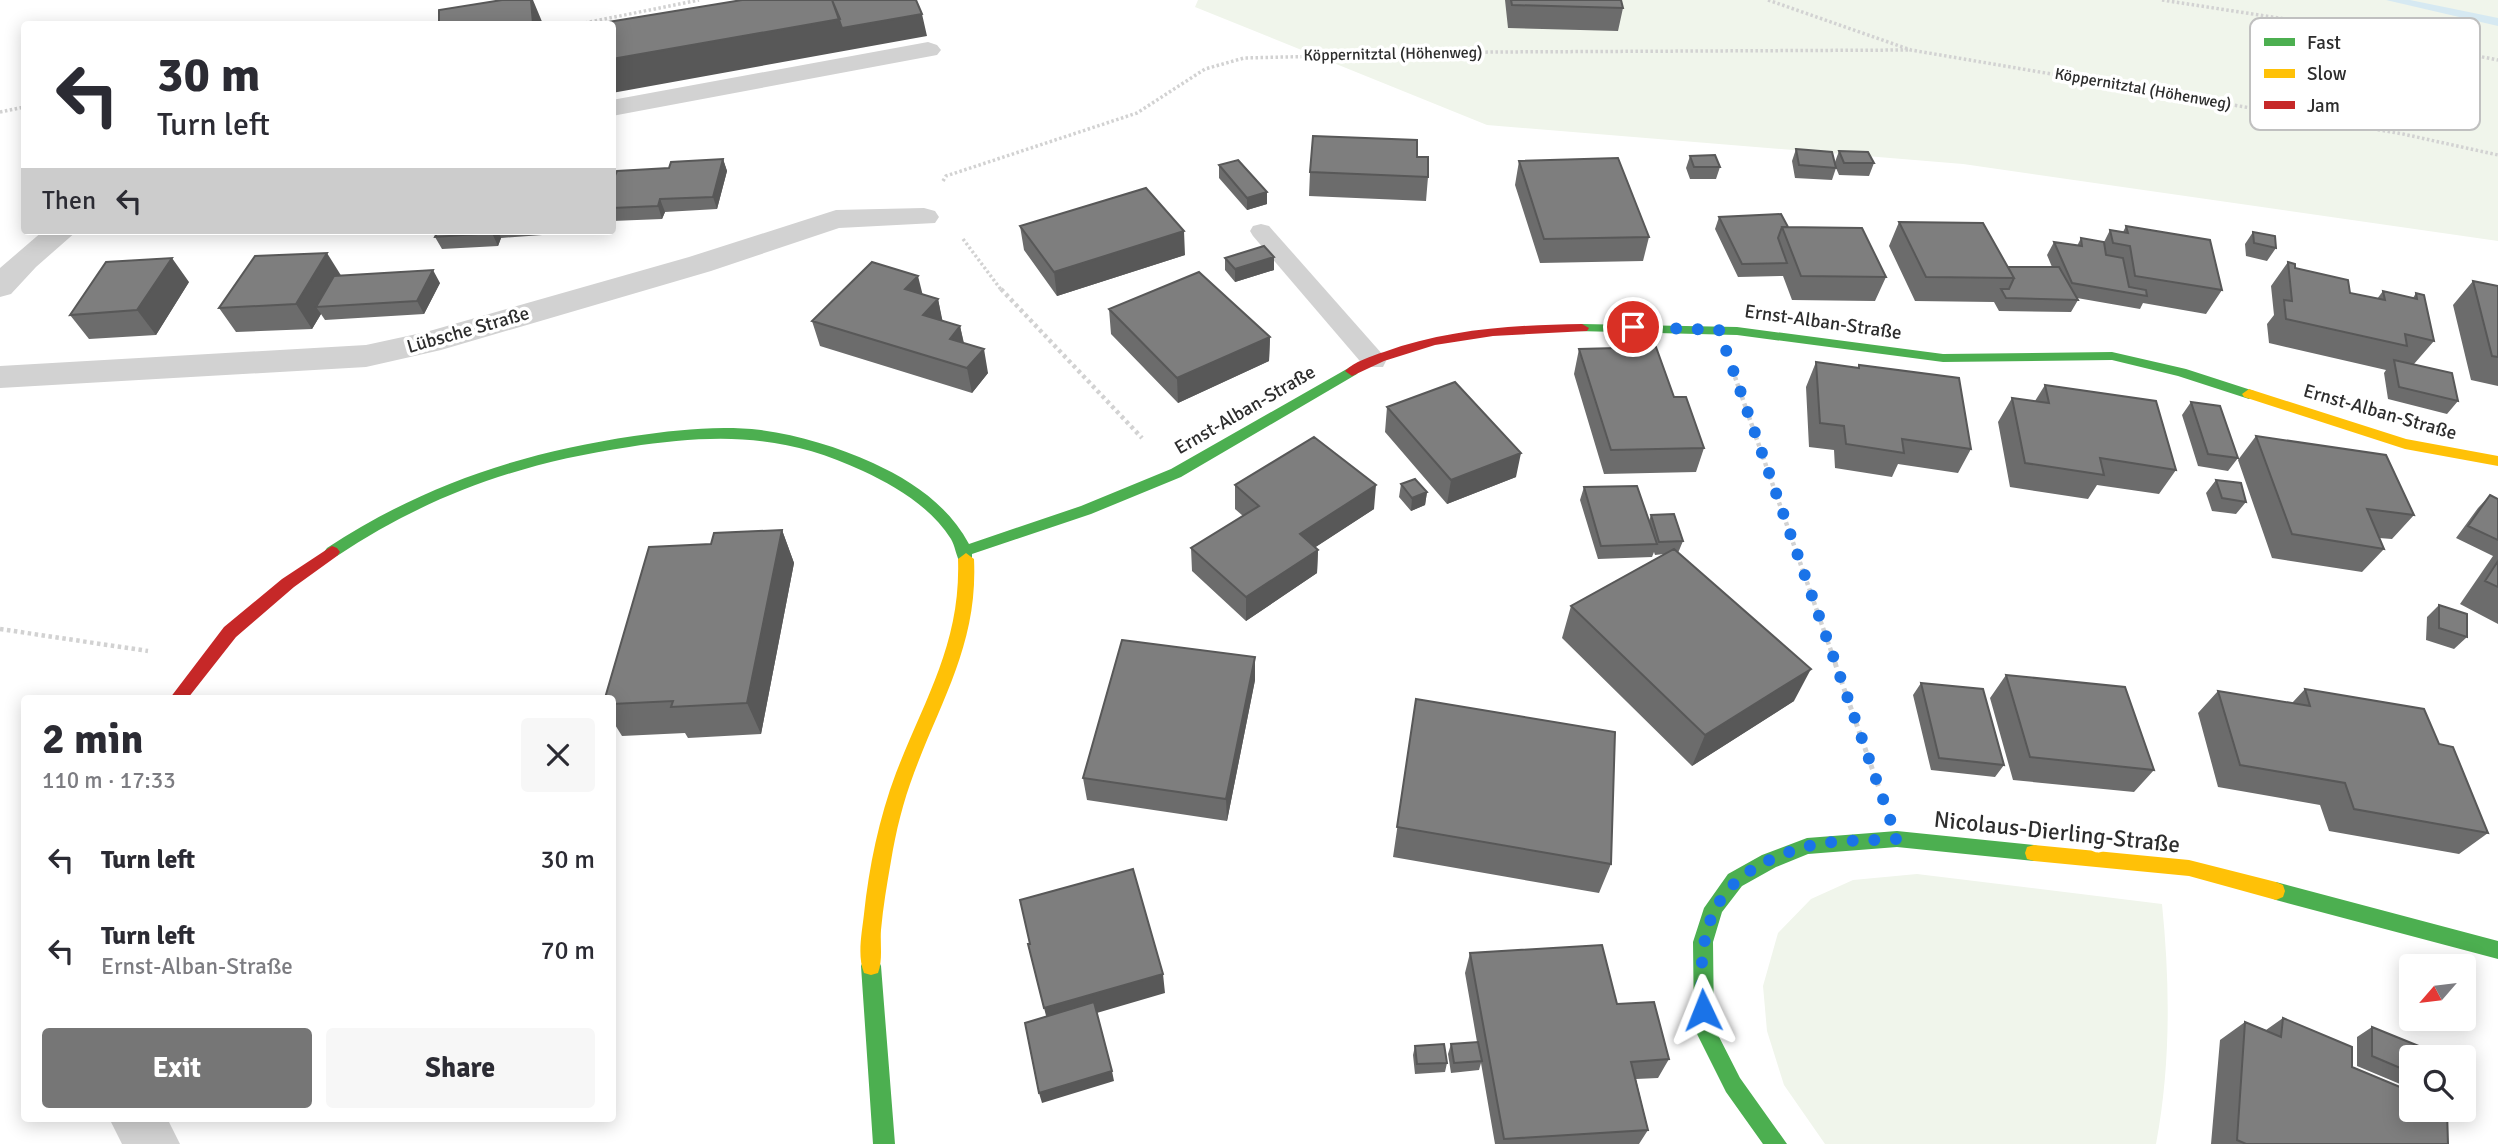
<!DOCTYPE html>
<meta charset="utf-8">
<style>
:root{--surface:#fff;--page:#f7f7f7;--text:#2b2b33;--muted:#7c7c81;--accent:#767676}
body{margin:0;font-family:Signika,sans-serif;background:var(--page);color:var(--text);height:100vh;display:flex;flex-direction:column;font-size:26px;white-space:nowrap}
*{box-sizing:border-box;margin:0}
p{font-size:23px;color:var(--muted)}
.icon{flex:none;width:38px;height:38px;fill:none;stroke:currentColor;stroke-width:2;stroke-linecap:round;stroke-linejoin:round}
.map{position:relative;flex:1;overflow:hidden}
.drawer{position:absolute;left:21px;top:695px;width:595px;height:427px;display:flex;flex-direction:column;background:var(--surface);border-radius:7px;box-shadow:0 4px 18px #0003}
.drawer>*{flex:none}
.guide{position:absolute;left:21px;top:21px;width:595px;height:214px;border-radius:7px;box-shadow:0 4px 18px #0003;background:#fff;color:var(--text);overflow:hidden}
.needle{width:46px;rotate:242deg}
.fabs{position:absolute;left:2399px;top:954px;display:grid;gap:14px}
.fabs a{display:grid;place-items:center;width:77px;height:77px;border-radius:7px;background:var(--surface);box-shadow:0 4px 18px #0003;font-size:35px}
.pin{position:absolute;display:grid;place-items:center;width:60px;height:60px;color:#fff;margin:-30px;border:4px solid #fff;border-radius:50%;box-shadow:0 2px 7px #0007}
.me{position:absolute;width:77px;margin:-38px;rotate:358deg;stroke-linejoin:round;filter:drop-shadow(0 0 5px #0008)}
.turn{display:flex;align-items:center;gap:24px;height:147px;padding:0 21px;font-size:32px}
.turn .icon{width:91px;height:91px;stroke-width:2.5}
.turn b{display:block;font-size:49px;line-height:60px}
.then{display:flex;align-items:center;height:66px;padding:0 21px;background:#0003;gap:14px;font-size:26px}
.round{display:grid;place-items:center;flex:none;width:74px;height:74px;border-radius:7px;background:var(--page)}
.headline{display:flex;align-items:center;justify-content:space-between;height:119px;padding:0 21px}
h1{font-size:42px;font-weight:700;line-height:52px}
.cta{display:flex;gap:14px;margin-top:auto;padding:14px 21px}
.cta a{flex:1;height:80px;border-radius:7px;background:var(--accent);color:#fff;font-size:28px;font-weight:700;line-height:80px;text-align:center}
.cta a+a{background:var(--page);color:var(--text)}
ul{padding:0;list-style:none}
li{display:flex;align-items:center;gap:21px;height:91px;padding:0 21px}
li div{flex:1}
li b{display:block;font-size:26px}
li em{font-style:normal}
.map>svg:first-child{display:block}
</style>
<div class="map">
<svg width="2498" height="1144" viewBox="0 0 2498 1144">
<rect width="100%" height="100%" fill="#fff"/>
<path fill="#f0f5eb" d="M1198,0H2498V241L1963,164L1487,125L1195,7Z
M1917,874L2162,904C2170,983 2171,1065 2156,1144H1825L1784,1085L1767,1031L1763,986L1778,933L1811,899L1853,880Z"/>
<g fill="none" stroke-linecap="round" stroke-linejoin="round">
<path fill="#d6e9f2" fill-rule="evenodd" d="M2386,0H2410L2498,18V26Z"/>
<path stroke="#d2d2d2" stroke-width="3.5" stroke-dasharray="2.5 2.5" stroke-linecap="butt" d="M1768,0L1911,50L2403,134L2498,155
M2162,0L2298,21L2498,60
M580,24L699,0
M0,112L24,107
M943,181L946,176L1137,113L1205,69L1244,58L1492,52L1911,50
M963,239L1002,291"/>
<path stroke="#d2d2d2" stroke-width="4.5" stroke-dasharray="3.5 3.5" stroke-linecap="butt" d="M1001,289L1142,438
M1735,377L1836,665
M0,629L148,651"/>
<path stroke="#d2d2d2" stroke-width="5" stroke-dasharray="4.5 4.5" stroke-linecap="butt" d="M1835,663L1879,788"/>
<path fill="#d2d2d2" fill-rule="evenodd" d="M1261,224L1269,226L1383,355L1386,361L1383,367H1365L1253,236L1250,231L1253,226Z"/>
<path fill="#d2d2d2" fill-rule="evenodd" d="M928,42L937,45L941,50L937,55L612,116V100Z
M924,208L935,211L939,217L935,223L839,228L711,271L441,350L366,367L0,388V366L366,345L426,332L689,257L836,210Z
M43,231H77L36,267L11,294L0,297V268Z
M109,1118H167L180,1144H122Z"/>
<path fill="#4caf50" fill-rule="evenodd" d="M1582,324L1737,327L1943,354L2112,352L2186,369L2254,391L2256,394L2249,399L2178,376L2112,360L1943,362L1737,335L1577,331L1575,328Z
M1352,366L1359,371L1357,374L1181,477L1091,514L972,554V563H960C956,555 955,546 951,539C931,507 895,486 863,471C783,433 715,434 629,447C520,463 429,495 337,556H327L324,552L327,548C423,485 520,453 634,436C676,430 718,425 761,430C799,435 838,447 873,463C912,481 948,505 969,544L1081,506L1171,469Z
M1897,831L2034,845L2041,847L2043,853L2041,859L2034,861L1897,847L1808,854L1776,867L1742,886L1722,912L1713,942L1714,1027L1740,1078L1787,1144H1763L1726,1092L1694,1028L1693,942L1704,908L1728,874L1762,855L1807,838Z
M2276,882L2498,941V959L2276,900L2269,897L2267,891L2269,885Z
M871,957L878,959L881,966L895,1144H873L861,966L864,959Z"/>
<path fill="#ffc107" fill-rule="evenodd" d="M2249,389L2406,439L2498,456V466L2405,449L2244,397L2242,394Z
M966,553L974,559C978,643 942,698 914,773C903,802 896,831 891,861C887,884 883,907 881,930C880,944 883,960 878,973L871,975L864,973C857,956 862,932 864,914C869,867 879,818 896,773C925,698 961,643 958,559Z
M2034,845L2189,860L2276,882L2283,885L2285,891L2283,897L2276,900L2189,876L2034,861L2027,859L2025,853L2027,847Z"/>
<path fill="#c62828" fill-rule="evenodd" d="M1582,324L1589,328L1587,331L1493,336L1435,345L1384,361L1352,376L1345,371C1354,362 1371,356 1384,352C1448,329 1514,325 1582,324Z
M332,546L337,548L340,552L337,556L294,587L236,637L188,698H170L224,627L282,579Z"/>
</g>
<path fill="#6c6c6c" d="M1505,0H1621L1623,8L1618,31L1508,28Z
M1796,149L1835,162L1839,151L1874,163L1869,176L1839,175L1836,168L1832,180L1795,178L1792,161Z
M1690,156L1720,167L1716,179H1690L1686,168Z
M1417,157L1428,177L1426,201L1309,196L1310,172Z
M723,159L727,171L717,209L665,212L662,219L612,221V182L669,168Z
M1519,161L1649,237L1643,261L1540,263L1515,185Z
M1219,165L1267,192V204L1247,210L1219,178Z
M1719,217L1788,227L1886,277L1875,301L1792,300L1783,276L1738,277L1715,229Z
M1899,222L2008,267H2052L2047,255L2054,242L2077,246L2081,238L2104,242L2110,230L2123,232L2126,226L2222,290L2206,314L2143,303L2140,309L2077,298L2078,300L2071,312L1999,311L1994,302L1915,301L1889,246Z
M1020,226L1185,255L1057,296L1024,250Z
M438,231H557L556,234L501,238L498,246L442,249L435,237Z
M2253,232L2276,248L2267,261L2246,256L2245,244Z
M1274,257V270L1235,282L1225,270V258Z
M2288,262L2295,268L2350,293L2377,299L2383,291L2413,298L2416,293L2434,341L2414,364L2458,401L2447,414L2388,399L2384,373L2386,370L2269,343L2267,324L2274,315L2271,286Z
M341,276L440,283L424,314L325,320L321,314L312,329L236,332L219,308Z
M2473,281L2498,286V386L2471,380L2453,305Z
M189,282L156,335L89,339L70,315Z
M923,295L938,299L942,321L960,326L964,343L988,373L972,393L820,346L812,321Z
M1109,309L1270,337L1269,361L1178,403L1111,334Z
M1579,349L1674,397L1704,448L1696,472L1604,474L1574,374Z
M1816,362L1858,368L1859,365L1971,449L1958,473L1898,464L1892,477L1835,468L1834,450L1809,447L1806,387Z
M2045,385L2176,470L2159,494L2097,485L2088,499L2010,487L1998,422L2012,398L2035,401Z
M2191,402L2238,458L2228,471L2198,466L2182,415Z
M1387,407L1516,477L1447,504L1385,432Z
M2256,436L2414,515L2392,539L2379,538L2384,549L2362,572L2272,558L2238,460Z
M2216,480L2246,502L2236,514L2212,511L2206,493Z
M1401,484L1427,492L1425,505L1411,511L1399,497Z
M1235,485L1374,509L1315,547L1318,550L1317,573L1246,621L1192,571L1191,548L1243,516L1235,509Z
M1584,487L1649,521L1651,515L1683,541L1678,553L1794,701L1692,766L1562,638L1571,606L1664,554L1655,555L1654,552L1652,557L1598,559L1580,500Z
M2490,495L2498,499V624L2460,604L2493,556L2456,538L2478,508Z
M782,530L794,563L761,734L688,738L685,733L622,736L612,720V698L711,544Z
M2439,605L2467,637L2454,649L2426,640L2427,617Z
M1255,657V680L1227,821L1087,800L1083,778Z
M2006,675L2154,770L2134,792L2013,780L1990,698Z
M1921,683L2004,765L1995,777L1931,770L1913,695Z
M2305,689L2439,744L2488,833L2459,854L2329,831L2320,805L2218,787L2198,713L2218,691L2292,703Z
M1416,699L1611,864L1599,893L1393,857Z
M1470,953L1617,1004L1669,1059L1658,1078L1636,1079L1648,1130L1639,1144H1495L1481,1063L1479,1070L1451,1073L1448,1054L1451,1044L1477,1042L1465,973Z
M2283,1018L2352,1067L2448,1144H2211L2220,1040L2245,1022L2266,1030Z
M2372,1027L2412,1057V1089L2357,1066V1037Z
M1415,1046L1447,1063L1445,1072L1415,1074L1413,1055Z"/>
<path fill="#585858" d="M531,0H533L543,24H533Z
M922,14L927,36L612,93V59L840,19Z
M723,159L727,171L717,209L713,197Z
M1267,192V204L1247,210V198Z
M660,199L665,212L662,219L658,206Z
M492,231H498L501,238L498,246L492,233Z
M1184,231L1185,255L1057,296L1054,272Z
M327,253L342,277L316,307L321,314L312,329L296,304Z
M1274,257V270L1235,282V269Z
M172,258L189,282L156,335L137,310Z
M433,270L440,283L424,314L417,301Z
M918,276L924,300L905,289Z
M938,299L943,323L923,315Z
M960,326L965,350L950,339Z
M1270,337L1269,361L1178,403L1177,378Z
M984,349L988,373L972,393L967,368Z
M1521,453L1516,477L1447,504L1451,480Z
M1376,485L1374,509L1299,558L1300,534Z
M1427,492L1425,505L1411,511L1412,498Z
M782,530L794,563L761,734L747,703Z
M1318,550L1317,573L1246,621V597Z
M1255,657V680L1227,821L1226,799Z
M1811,669L1794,701L1692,766L1705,735Z
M1163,974L1165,993L1049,1027L1044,1008Z
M1112,1071L1114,1081L1042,1103L1039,1093Z"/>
<path fill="#7e7e7e" stroke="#585858" stroke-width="2" d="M502,0H531L533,24H439V10Z
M742,0H832L840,19L612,59V24H596Z
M832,0H916L922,14L842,28Z
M1511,0H1621L1623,8L1512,5Z
M1313,136L1417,140V157H1428V177L1310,172Z
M1796,149L1832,152L1836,168L1799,165Z
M1839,151L1868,152L1874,163H1844Z
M1715,155L1720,167H1694L1690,156Z
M1618,158L1649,237L1544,239L1519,161Z
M723,159L713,197L660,199L658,206L612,208V182L617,171L669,168L671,162Z
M1238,160L1267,192L1247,198L1219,165Z
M1146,188L1184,231L1054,272L1020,226Z
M1781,214L1788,227H1782L1778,238L1787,263L1742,264L1719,217Z
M1899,222L1983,223L2014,278L1926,277Z
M2126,226L2210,240L2222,290L2135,276L2130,246L2113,243L2110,230L2128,233Z
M1782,227L1862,228L1886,277L1801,276Z
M438,231H492V233L435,237Z
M2253,232L2275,236L2276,248L2254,243Z
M2081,238L2104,242L2106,255L2123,258L2129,287L2146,290L2147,296L2072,283L2054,242L2082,246Z
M1264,246L1274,257L1235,269L1225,258Z
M327,253L296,304L219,308L255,256Z
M172,258L137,310L70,315L106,262Z
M872,262L918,276L905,289L938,299L923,315L960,326L950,339L984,349L967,368L812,321Z
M2288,262L2295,264V268L2348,280L2350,293L2385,300L2383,291L2417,299L2416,293L2424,295L2434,341L2405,334L2407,346L2286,319L2284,300L2292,301Z
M2008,267H2059L2078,300L2006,298L2001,289H2009L2014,278Z
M433,270L417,301L316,307L334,276Z
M1199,272L1270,337L1177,378L1109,309Z
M2473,281L2498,286V357L2492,356Z
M1656,347L1674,397H1686L1704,448L1611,450L1579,349Z
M2394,360L2452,373L2458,401L2399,387Z
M1816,362L1859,368V365L1959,378L1971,449L1902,439L1904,453L1846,444L1844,426L1820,423Z
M1455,382L1521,453L1451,480L1387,407Z
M2045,385L2156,401L2176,470L2100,458L2104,475L2025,463L2012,398L2049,403Z
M2191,402L2220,406L2238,458L2208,454Z
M2256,436L2386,455L2414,515L2367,509L2384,549L2292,534Z
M1314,437L1376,485L1300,534L1318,550L1246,597L1191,548L1259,506L1235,485Z
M1415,479L1427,492L1412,498L1401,484Z
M2216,480L2241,483L2246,502L2222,498Z
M1637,486L1657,544L1601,546L1584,487Z
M2490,495L2498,499V540L2468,526Z
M1674,514L1683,541L1659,542L1651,515Z
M782,530L747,703L671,707L673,701L612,704V698H605L649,547L711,544L714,533Z
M1674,549L1811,669L1705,735L1571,606Z
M2498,561V587L2485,581Z
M2439,605L2467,614V637L2439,628Z
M1122,640L1255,657L1226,799L1083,778Z
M2006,675L2125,687L2154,770L2030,757Z
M1921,683L1983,689L2004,765L1939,758Z
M2305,689L2424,709L2439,744L2453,747L2488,833L2354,809L2345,783L2240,765L2218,691L2310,706Z
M1416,699L1615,732L1611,864L1397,827Z
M1133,869L1163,974L1044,1008L1028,944H1030L1020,900Z
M1602,945L1617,1004L1654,1002L1669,1059L1631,1062L1648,1130L1504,1139L1470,953Z
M1094,1002L1112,1071L1039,1093L1025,1023Z
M2283,1018L2352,1047V1067L2412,1092V1110H2447L2448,1144H2246L2237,1140L2245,1022L2281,1037Z
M2372,1027L2431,1051V1057H2412V1073L2372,1056Z
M1478,1042L1482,1061L1454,1063L1451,1044Z
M1444,1044L1447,1063L1417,1064L1415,1046Z"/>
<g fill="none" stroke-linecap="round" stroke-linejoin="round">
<path stroke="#1a73e8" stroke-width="12" stroke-dasharray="0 21.6" d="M1633,327L1719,330L1897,839C1868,841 1833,839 1805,847C1716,872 1695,922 1703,1010"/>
</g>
<g text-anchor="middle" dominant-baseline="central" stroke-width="7" stroke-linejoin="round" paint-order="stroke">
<g font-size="16" fill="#2d2d2d" stroke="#fff">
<text transform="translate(1393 54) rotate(-1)">Köppernitztal (Höhenweg)</text>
<text transform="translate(2143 89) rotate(10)">Köppernitztal (Höhenweg)</text>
</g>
<g font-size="19" fill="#2d2d2d" stroke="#fff">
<text transform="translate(1823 322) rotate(8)">Ernst-Alban-Straße</text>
<text transform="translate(468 330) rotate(-16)">Lübsche Straße</text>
<text transform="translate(1245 410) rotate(-30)">Ernst-Alban-Straße</text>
<text transform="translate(2380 412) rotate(16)">Ernst-Alban-Straße</text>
</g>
<g font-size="23" fill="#2d2d2d" stroke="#fff">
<text transform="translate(2057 832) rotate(6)">Nicolaus-Dierling-Straße</text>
</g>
</g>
<rect x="2250" y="18" width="230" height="112" rx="10" fill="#fff" stroke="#c0c0c0" stroke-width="2"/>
<rect x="2264" y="38" width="31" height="8" fill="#4caf50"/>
<rect x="2264" y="69" width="31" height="9" fill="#ffc107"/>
<rect x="2264" y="101" width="31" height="8" fill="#c62828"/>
<g font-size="19" fill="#2d2d2d">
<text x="2307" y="49">Fast</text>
<text x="2307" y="80">Slow</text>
<text x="2307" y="112">Jam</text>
</g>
</svg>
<div class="fabs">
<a><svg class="needle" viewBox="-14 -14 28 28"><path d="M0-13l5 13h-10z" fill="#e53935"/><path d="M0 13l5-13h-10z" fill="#7c7c81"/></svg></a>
<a><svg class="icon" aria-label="search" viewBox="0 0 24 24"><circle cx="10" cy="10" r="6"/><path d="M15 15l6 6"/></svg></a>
</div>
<div class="pin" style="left:1633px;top:327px;background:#d93025"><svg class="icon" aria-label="arrive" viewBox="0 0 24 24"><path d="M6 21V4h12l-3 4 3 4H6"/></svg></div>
<svg class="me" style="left:1703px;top:1010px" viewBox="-20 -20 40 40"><path d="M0-17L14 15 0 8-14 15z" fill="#1a73e8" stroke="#fff" stroke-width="4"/></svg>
<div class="guide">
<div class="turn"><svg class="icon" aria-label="left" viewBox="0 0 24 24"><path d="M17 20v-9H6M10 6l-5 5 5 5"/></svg><div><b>30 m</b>Turn left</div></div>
<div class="then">Then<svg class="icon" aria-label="left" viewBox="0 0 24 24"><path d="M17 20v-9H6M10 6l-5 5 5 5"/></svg></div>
</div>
<section class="drawer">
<div class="headline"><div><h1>2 min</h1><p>110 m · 17:33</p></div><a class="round"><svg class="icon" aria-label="close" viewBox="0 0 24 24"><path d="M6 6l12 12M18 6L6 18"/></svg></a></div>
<ul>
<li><svg class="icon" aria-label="left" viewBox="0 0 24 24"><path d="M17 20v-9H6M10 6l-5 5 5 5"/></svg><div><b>Turn left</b></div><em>30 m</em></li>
<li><svg class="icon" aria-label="left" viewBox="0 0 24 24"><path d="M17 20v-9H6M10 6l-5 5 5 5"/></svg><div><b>Turn left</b><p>Ernst-Alban-Straße</p></div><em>70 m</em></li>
</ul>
<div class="cta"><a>Exit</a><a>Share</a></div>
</section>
</div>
